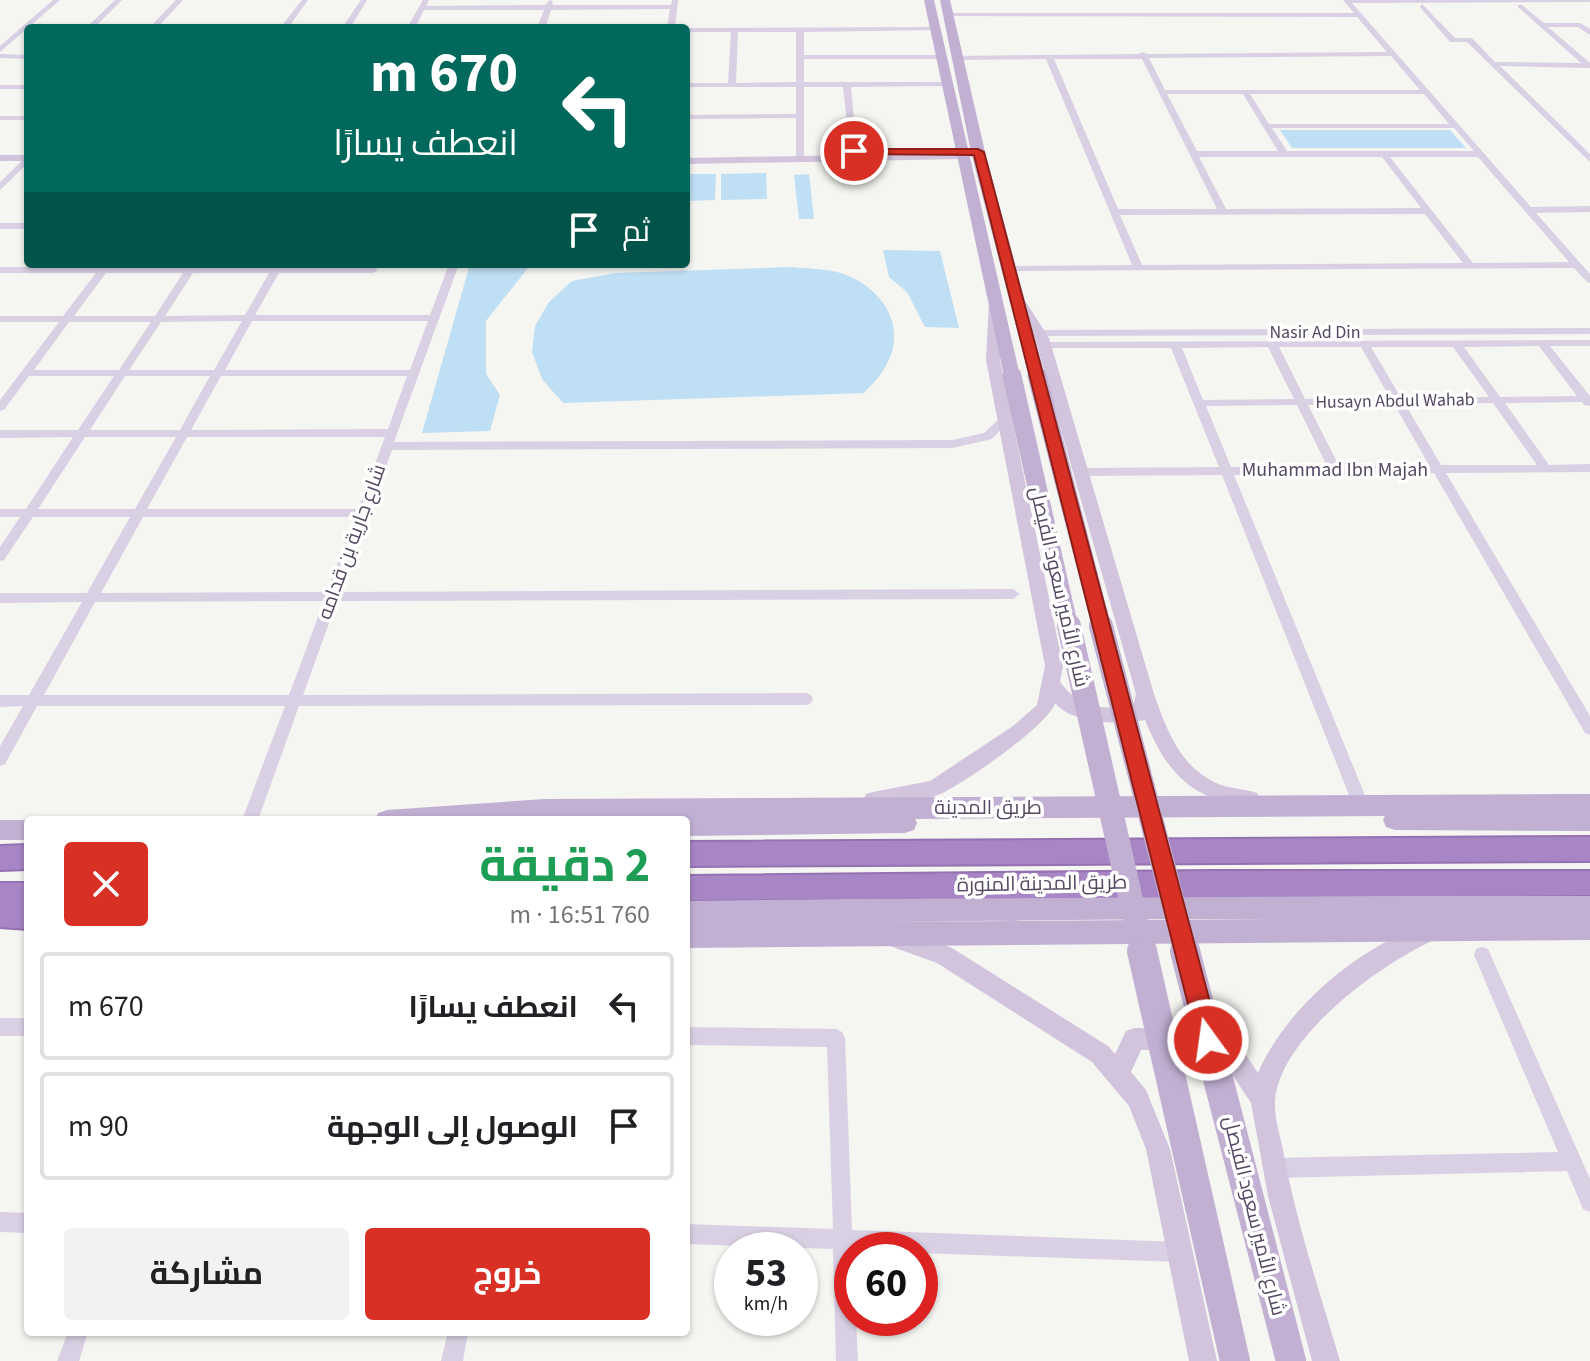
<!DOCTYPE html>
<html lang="ar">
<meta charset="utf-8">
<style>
:root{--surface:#fff;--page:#f2f2f2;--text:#202124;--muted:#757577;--line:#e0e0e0;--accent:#d93025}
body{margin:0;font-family:"Source Sans 3",Cairo,sans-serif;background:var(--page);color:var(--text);direction:rtl;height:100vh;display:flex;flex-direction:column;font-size:30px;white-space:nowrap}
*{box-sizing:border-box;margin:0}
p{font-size:26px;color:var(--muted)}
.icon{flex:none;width:44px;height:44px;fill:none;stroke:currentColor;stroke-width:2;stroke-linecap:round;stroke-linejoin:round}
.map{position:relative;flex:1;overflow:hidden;direction:ltr}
.sheet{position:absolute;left:24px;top:816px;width:666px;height:520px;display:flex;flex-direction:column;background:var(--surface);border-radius:8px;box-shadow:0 2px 6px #0004;direction:rtl}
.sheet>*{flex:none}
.hud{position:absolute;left:24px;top:24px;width:666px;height:244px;border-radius:8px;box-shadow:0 2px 6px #0004;direction:rtl;background:#00695c;color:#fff;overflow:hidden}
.speed{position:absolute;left:714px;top:1232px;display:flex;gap:16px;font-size:40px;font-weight:700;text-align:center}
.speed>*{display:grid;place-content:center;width:104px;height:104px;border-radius:50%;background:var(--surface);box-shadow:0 2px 6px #0004;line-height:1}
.speed small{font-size:20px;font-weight:400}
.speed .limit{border:12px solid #d22;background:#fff;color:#111}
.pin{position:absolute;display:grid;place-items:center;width:68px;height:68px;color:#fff;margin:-34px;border:4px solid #fff;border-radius:50%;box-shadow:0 2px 8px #0007}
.me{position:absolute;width:88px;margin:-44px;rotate:346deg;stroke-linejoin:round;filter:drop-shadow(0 0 6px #0008)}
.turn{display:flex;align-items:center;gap:28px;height:168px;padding:0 40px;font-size:36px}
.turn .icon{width:104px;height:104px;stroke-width:2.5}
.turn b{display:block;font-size:56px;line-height:68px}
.then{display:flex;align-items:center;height:76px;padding:0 40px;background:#0003;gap:16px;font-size:30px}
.round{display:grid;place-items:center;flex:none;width:84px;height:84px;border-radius:8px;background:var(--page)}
.head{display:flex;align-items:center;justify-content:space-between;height:136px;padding:0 40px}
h1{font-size:48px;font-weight:700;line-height:60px;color:#1e9e55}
.action{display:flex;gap:16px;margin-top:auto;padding:16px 40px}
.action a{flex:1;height:92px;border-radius:8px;background:var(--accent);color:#fff;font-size:32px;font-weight:700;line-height:92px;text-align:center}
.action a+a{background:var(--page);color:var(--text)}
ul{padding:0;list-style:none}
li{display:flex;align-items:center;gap:24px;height:108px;margin:0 16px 12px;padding:0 24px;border:4px solid var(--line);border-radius:8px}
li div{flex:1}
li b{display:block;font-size:30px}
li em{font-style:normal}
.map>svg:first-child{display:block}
</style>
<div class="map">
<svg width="1590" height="1361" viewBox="0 0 1590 1361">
<rect width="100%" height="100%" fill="#f5f5f2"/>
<path fill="#bfdff4" d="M1280,130H1450L1466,148H1292Z
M766,173L767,199L721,200V174Z
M686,174H716L715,200L686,201Z
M809,174L814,219H799L794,175Z
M883,250L940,251L959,328L925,327L907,292L889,277Z
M470,264H531L486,321V374L500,395L490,431L422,433Z
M791,267C808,269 830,268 846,275C885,290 909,330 884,369C879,378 870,386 864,393L563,403L542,379L532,352L535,326L549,302L572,281L616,273Z"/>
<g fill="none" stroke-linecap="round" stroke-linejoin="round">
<g stroke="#9471b1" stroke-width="4">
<path id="highway" d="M1590,837V861L686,866V842Z
M28,845V869L0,870V846Z
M1214,871H1590V895L686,900V876Z
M0,883H28V929L0,927Z"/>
</g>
<path fill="#d9d0e3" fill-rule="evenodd" d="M53,0H60L0,52V46Z
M115,0H122L94,28H86Z
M176,0H183L157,28H149Z
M302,0H308L288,28H280Z
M361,0H367L350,28H342Z
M423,0H429L426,6L545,5L550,0L553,2L552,5H671L672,0H678L675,28H667L670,9L551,10L545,28H537L544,10H424L415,28H407Z
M1343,0H1590V2L1352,3L1531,207L1590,206V212L1536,213L1590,274V283L1587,282L1574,268L1006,271V267L1009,266L1132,265L1046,59L957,60L953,58L954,56L1139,54L1143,52L1147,54L1387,52L1357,17L949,16L947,13H1354ZM1391,56L1420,90H1165L1149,58ZM1054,59H1142L1217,209H1118ZM1167,94H1243L1278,151H1197ZM1250,94H1424L1449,124H1269ZM1272,128H1454L1474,151H1287ZM1199,157H1382L1421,208L1226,209ZM1390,157H1478L1569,262L1473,263ZM1425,214L1463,263L1142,265L1120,215Z
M1422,4L1455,38H1472L1495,62L1581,63L1518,7V5H1522L1544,23H1580L1590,29V35L1578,27H1548L1590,63V68L1500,66L1590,154V162L1467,42H1450L1420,7Z
M936,27L938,30L804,32V55H940L944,57L940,59H804V82H946L950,84L946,86L851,87L857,153L850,151L843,87H804V159L800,162L796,159V118L686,119V115L796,114V87H686V83H728L731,32H686V28ZM738,32H796V82L736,83Z
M0,54L28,55V59L0,58Z
M0,85H28V89H0Z
M0,116H28V120H0Z
M28,155V163L0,190V182Z
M0,223H28V229H0Z
M105,264L110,267H187L189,264H199L197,267H272L274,264H284L282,267H373L378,270L373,273H279L255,315H430L449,264H459L394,442L953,440L984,433L1001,417H1009L1011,419L992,439L953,448L392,450L340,592L1013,589L1020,594L1013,599L337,601L303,695L806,693L811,695L813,699L811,703L806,705L299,706L258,820H242L285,706H37L5,764L0,766V746L23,706L0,707V695H29L82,602L0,603V593H87L130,517H33L4,560L0,561V547L20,517H0V509H26L73,437L0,438V430H78L114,376H29L4,410L0,411V400L59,322H0V316H63L96,273H0V267H100ZM106,273H183L155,316H74ZM193,273H269L245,315L165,316ZM242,321L214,370H129L161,322ZM252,321H428L410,370H225ZM69,322H151L119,370H34ZM125,376H210L180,430H90ZM221,376H407L388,429L191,430ZM85,437H176L135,509H38ZM187,437H385L358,509H147ZM143,517H355L327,592L101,593ZM324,601L289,695H44L95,602Z
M1590,328V334L1039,336L1034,333L1039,330Z
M1590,340V346H1550L1590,396V406L1584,405L1582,402L1505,403L1549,465L1590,464V472L1446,473L1590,716V735L1585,733L1434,473L1234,475L1369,805L1366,810L1361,811L1356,810L1353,805L1222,475L1080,476L1074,472L1080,468L1219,467L1171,348H1044L1039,345L1044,342ZM1539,346L1577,396L1500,397L1464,347ZM1268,347L1294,399L1203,400L1182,348ZM1279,347H1361L1390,398L1305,399ZM1371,347H1453L1489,397L1401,398ZM1493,403L1537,465H1441L1405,404ZM1394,404L1429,465L1339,466L1308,405ZM1297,405L1327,466L1231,467L1206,406Z
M1482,947L1488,949L1590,1179V1212L1583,1209L1567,1171L1274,1178L1267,1175L1264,1168L1267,1161L1274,1158L1558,1152L1474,955L1476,949Z
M0,1018H28V1036H0Z
M686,1027L836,1029L842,1032L845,1038L852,1230L1180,1242L1187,1245L1190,1252L1187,1259L1180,1262L920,1253V1250H852V1318H856L858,1361H836L833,1249L686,1244V1224L833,1229L827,1047L686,1045Z
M0,1212L28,1213V1233L0,1232Z
M68,1332H88L79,1361H57Z
M448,1332H468L463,1361H441Z"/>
<path fill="#d1c4dc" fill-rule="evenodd" d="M978,149L983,152L982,154L963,159L686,164V158L963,153Z
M0,155H28V161H0Z
M1017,295L1022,296L1049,338L1154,694C1166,728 1179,765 1214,782C1227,789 1243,788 1257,793L1260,799L1257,805C1246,809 1231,805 1220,801C1179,787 1161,759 1145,720C1120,725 1072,724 1055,703C1050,724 962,785 940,794C920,803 894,804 873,808L866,806L863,800L866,794L873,792L930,781L1013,726L1037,705L1045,666L986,360L989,301L1000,304V360L1063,666L1060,682C1082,710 1099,708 1133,707L1136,694L1035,338L1011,299Z
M1424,924L1432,927L1435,934L1432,941C1379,965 1279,1038 1275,1101C1274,1119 1281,1138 1284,1155C1297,1225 1320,1293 1340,1361H1312L1268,1196L1251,1103L1230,1071L1188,1050H1141L1131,1072L1146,1090L1170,1149L1217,1361H1189L1146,1149L1129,1106L1092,1062L937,963L890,946L887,939L890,932L898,929L952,948L1108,1046L1115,1054L1126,1031L1134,1028H1189L1246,1055L1258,1073C1287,1006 1358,949 1424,924Z"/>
<path fill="#c2b0d3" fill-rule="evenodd" d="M924,0H934L1020,376L1012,381L1004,376Z
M940,0H950L985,152L1045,376L1043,380L1037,381L1029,376L971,152Z
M1590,794V831L1395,830L1386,827L1383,820L1385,816L915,819L917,823L914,830L905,833L686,836V820L677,819L375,820L378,813L387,810L544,799Z
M0,820H29L28,840H0Z
M1175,895L1590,896V940L686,948V901ZM1175,919H1276L873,922Z"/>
<use href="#highway" fill="#a886c5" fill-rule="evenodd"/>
<path stroke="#c2b0d3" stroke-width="19" d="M1012,376L1069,628
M1037,376L1102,628"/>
<path stroke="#c2b0d3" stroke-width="24" d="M1069,626L1143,953
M1101,626L1186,953"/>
<path stroke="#c2b0d3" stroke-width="30" d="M1142,951L1235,1361
M1185,951L1291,1361"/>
</g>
<path fill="#d93025" stroke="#8d1f18" stroke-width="2" d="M850,149H978L984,152L1220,1040L1216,1048L1208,1051L1200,1048L1197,1040L974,155L854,154L850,153Z"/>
<g text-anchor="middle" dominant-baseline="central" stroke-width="7" stroke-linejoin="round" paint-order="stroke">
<g font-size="18" fill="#554862" stroke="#fff">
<text x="1315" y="332">Nasir Ad Din</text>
<text transform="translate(1395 401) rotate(-1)">Husayn Abdul Wahab</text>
</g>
<g font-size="20" fill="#554862" stroke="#fff">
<text x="1335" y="470">Muhammad Ibn Majah</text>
<text transform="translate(352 542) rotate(-70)">شارع جارية بن قدامه</text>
<text transform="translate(1059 587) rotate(77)">شارع الأمير سعود الفيصل</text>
<text x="988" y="808">طريق المدينة</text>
<text transform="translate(1042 884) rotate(-1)">طريق المدينة المنورة</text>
<text transform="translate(1254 1216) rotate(76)">شارع الأمير سعود الفيصل</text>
</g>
</g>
</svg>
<div class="speed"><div>53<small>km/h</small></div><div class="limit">60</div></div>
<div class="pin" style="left:854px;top:151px;background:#d93025"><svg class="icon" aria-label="arrive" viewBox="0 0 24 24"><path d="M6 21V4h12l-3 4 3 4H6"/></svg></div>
<svg class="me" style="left:1208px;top:1040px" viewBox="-20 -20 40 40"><circle r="17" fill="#d93025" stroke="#fff" stroke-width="3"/><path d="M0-11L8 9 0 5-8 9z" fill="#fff"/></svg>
<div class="hud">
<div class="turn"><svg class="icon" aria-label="left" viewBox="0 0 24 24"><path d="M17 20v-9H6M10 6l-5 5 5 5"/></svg><div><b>670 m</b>انعطف يسارًا</div></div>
<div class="then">ثم<svg class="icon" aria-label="arrive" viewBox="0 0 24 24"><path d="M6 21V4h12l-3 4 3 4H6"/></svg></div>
</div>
<section class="sheet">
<div class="head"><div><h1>2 دقيقة</h1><p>760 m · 16:51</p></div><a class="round" style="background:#d93025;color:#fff"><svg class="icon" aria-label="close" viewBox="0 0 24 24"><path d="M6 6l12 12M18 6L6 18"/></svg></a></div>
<ul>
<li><svg class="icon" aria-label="left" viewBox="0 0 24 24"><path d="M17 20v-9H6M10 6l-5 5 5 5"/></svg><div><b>انعطف يسارًا</b></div><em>670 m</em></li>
<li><svg class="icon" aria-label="arrive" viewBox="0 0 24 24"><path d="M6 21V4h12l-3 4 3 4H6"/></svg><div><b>الوصول إلى الوجهة</b></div><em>90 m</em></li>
</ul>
<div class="action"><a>خروج</a><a>مشاركة</a></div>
</section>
</div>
